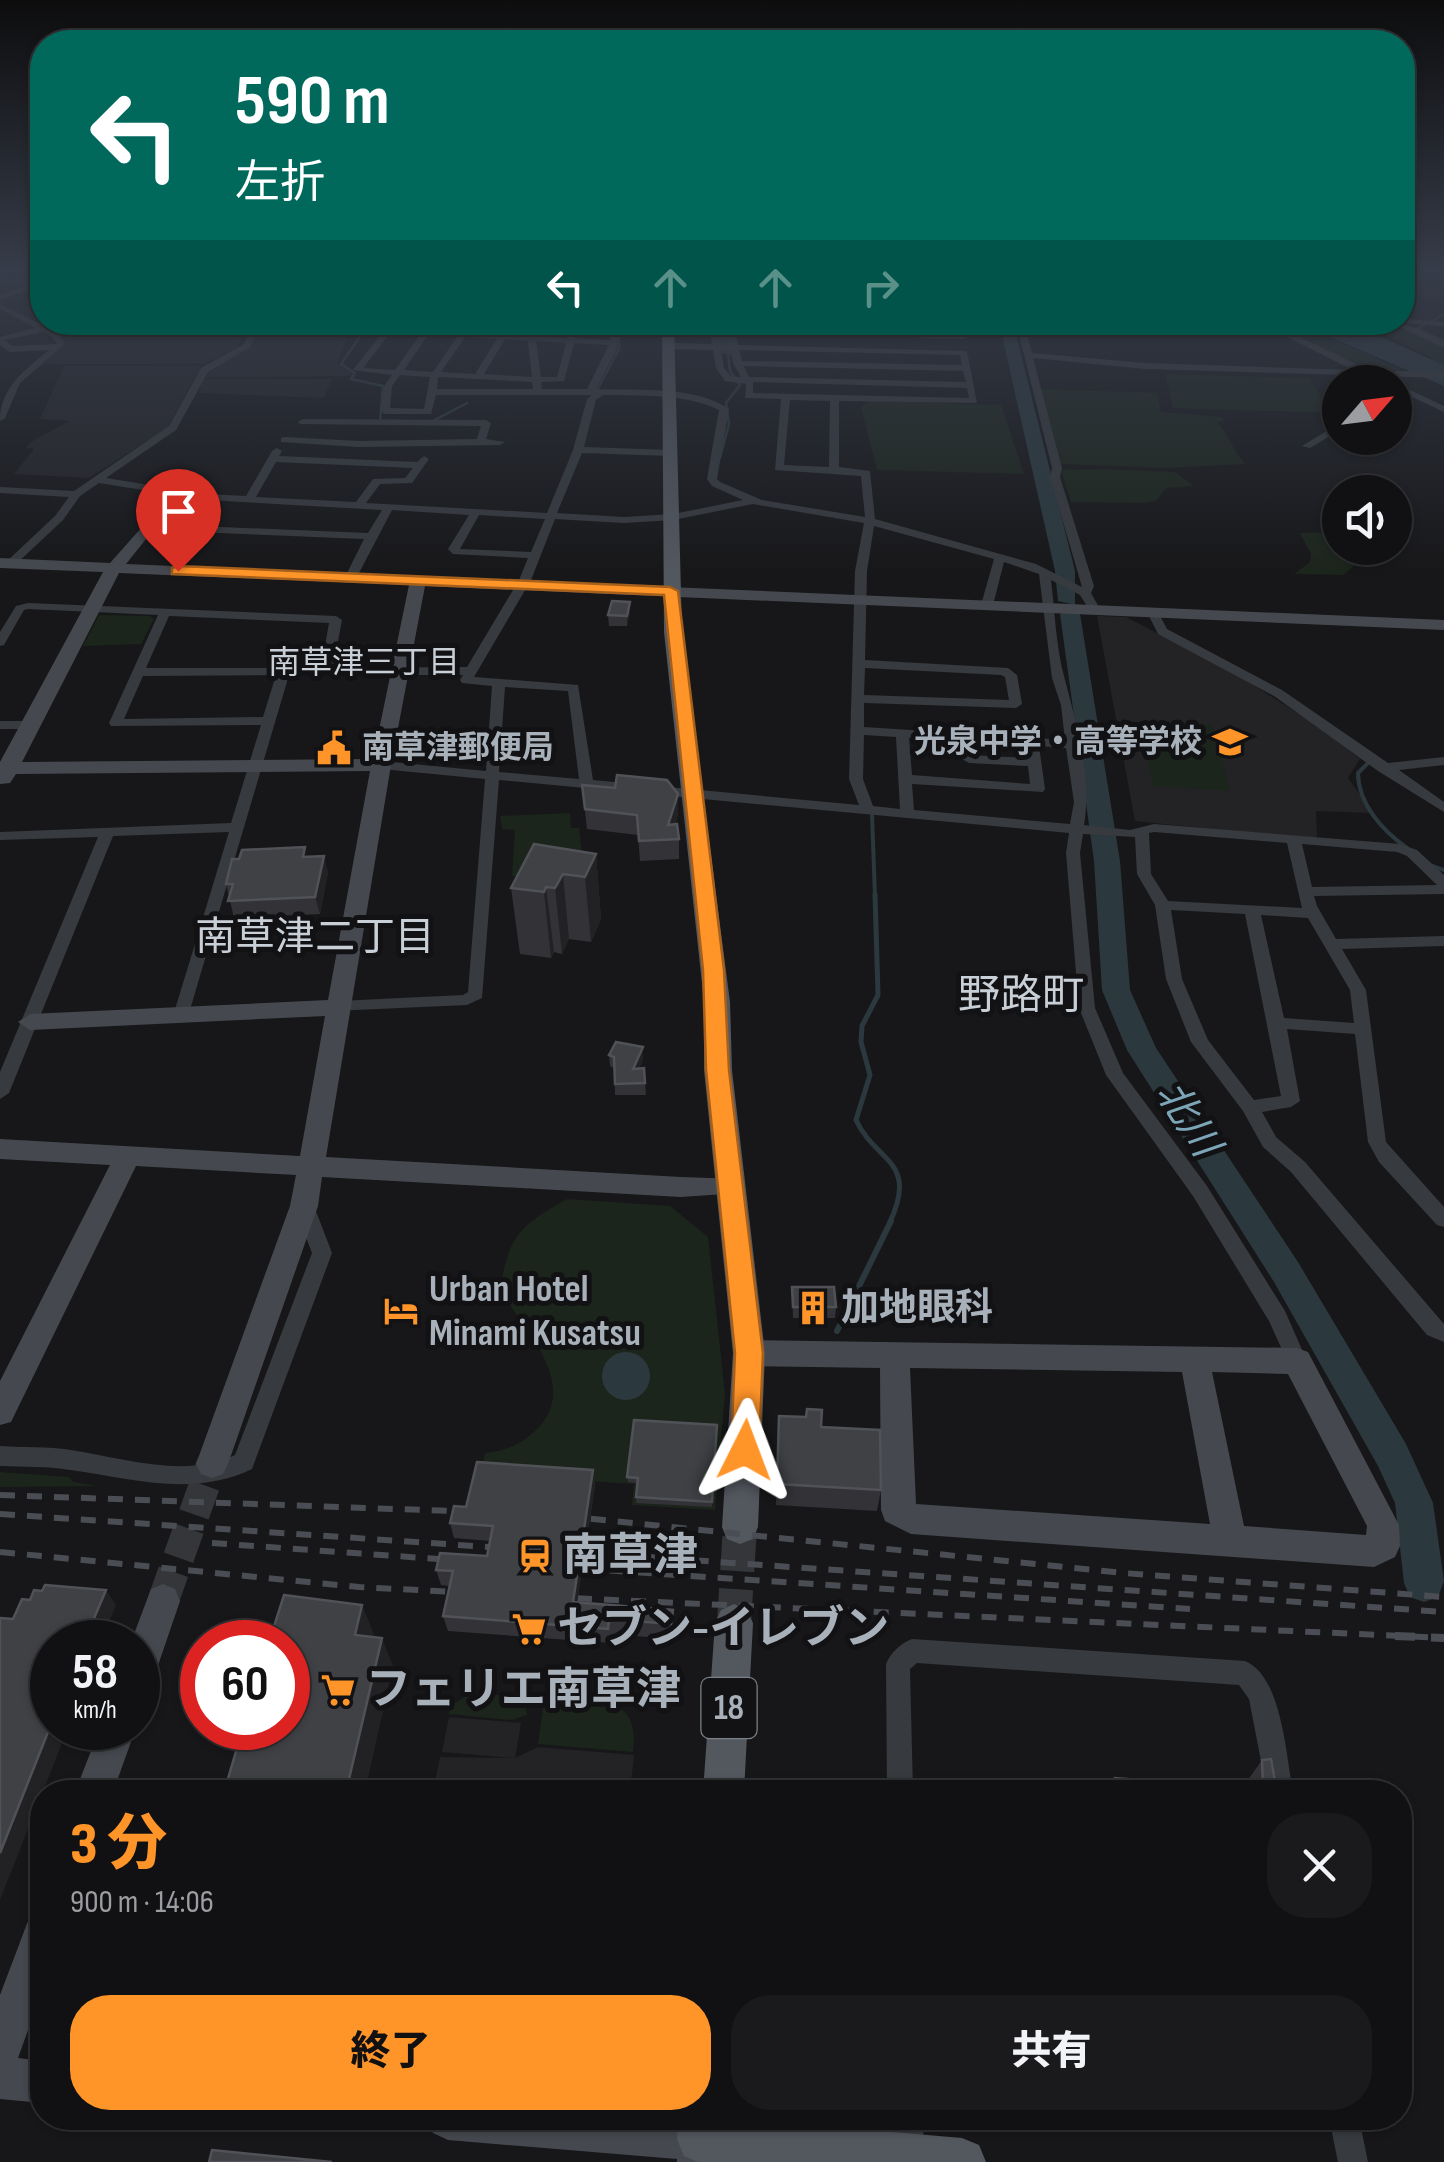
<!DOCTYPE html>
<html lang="ja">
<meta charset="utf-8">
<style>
:root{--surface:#111113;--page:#1a1a1c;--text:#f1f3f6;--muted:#9c9da0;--line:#303133;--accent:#ff9429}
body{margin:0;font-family:"Sofia Sans Condensed","Noto Sans JP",sans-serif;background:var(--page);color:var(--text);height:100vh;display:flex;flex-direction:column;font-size:38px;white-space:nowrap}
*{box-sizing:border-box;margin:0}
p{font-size:32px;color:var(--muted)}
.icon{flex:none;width:55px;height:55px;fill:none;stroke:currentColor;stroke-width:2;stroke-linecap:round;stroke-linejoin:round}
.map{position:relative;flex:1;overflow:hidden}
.panel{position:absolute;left:30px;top:1780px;width:1382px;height:350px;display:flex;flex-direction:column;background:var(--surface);border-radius:40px;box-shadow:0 2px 8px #0004,0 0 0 2px var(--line)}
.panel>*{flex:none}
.banner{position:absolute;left:30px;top:30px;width:1385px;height:305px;border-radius:40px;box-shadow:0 2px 8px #0004,0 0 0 2px var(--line);background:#00695c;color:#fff;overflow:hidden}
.needle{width:65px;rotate:62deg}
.tools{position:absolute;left:1322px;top:365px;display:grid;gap:20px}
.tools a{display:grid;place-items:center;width:90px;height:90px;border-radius:50%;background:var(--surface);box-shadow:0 2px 8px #0004,0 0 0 2px var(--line);font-size:50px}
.speed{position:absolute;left:30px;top:1620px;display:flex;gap:20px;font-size:50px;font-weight:700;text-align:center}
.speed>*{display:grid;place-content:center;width:130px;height:130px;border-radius:50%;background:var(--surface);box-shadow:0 2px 8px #0004,0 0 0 2px var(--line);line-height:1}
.speed small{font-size:25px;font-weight:400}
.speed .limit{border:15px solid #d22;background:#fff;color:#111}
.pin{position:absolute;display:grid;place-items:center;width:85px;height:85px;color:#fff;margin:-102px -42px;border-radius:50% 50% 50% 0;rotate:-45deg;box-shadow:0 0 10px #0007}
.pin .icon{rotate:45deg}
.me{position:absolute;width:110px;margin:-55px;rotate:3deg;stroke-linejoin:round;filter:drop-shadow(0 0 8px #0008)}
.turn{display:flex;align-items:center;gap:35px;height:210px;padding:0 40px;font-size:45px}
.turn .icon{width:130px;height:130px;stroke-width:2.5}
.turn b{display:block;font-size:70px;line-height:85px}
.lanes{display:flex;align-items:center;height:95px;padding:0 40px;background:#0003;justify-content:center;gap:50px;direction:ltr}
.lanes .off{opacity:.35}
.round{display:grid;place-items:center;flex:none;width:105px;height:105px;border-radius:40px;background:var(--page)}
.overview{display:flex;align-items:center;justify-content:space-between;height:170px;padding:0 40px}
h1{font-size:60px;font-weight:800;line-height:75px;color:var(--accent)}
.primary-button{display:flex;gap:20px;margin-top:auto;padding:20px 40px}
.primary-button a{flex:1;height:115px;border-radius:40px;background:var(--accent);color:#111;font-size:40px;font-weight:800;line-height:115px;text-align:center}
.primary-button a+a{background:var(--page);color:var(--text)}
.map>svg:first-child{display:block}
</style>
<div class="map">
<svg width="1444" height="2162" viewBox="0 0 1444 2162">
<rect width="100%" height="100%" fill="#171719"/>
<path fill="#232326" d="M42,317V322L123,323L244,333L236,348L205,364H43L65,344L57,333L33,319Z
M308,335L348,338L337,363L352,372L351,376L205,378L213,365L248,347L252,336Z
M202,365L167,428L89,478L14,474L34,449L26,447L31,442L69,421L40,419L64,366Z
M202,379H332L324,398L199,393Z
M1097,616L1126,617L1239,676L1318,726L1360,759L1348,778L1373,813L1316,811L1317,840L1135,821Z
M449,1717L521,1723L515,1758L538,1747L634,1755L630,1792H433L440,1757L514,1758L442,1752Z"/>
<path fill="#1c251c" d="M1265,323H1296L1405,371L1355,365Z
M1357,323H1390L1444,347V365L1380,331L1396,332L1382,323H1375L1378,327Z
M1165,374L1310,378L1330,413L1173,408Z
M1040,389L1157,393L1161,412L1222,417L1224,420L1217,423C1231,435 1231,450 1246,464L1167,468L1061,464Z
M871,401L1001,405L1024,474L877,470L861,407Z
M1101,469L1175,472L1194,486L1166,488L1156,501L1143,503L1071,502L1061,470Z
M1340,532V548H1383L1384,553L1364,565L1353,562L1355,565L1343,575L1294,574L1310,562L1311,554L1300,533Z
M99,615L150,616L154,619L141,644L83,646Z
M1140,721L1213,725L1230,791L1153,786Z
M570,813L571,828H579L585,880L512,876L515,830L502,829L500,816Z
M567,1199L670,1206L708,1237L725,1394L715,1510L632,1505L634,1484L481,1474L485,1453C504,1451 520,1445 534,1432C583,1388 526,1331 500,1291C508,1237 519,1226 567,1199Z
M0,1472L69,1477L73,1482L98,1486L0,1487Z
M471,1693L523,1697L527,1715L511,1720L448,1714L452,1705Z
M550,1698C594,1704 641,1691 633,1752L538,1744L544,1701Z"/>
<path fill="#2b393e" d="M1298,323H1349L1444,365V386Z
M602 1376a24 24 0 1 1 48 0a24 24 0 1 1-48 0Z"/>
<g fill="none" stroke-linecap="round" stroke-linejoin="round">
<path stroke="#2b393e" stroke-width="2.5" d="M1444,314L1417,329L1444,341
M370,322L341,364L355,373L351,379L383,386L380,422
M596,392L619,349L620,322
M431,422L467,403
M720,458L729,424L726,403L740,385L730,371L728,353"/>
<path stroke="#2b393e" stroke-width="4" d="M1369,762L1358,773C1358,804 1383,831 1407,848
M872,814L875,897
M1432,866L1444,870"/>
<path stroke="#2b393e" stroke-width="5" d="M875,894L878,995L862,1026L861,1042L870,1075L856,1120C875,1162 920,1160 889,1224"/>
<path stroke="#2b393e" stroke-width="6" d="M837,1331L891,1221"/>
<path fill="#2b393e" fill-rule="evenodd" d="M714,322H728L733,356L721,353Z
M999,322H1013L1075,571V605L1058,601L1055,571Z
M1388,323L1393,330L1356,336L1349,332Z
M1070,608L1080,614L1120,861L1130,990L1156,1048L1298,1262L1406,1444L1433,1503L1444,1581L1438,1597L1424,1602L1410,1597L1404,1583L1395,1503L1378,1466L1274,1282L1127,1050L1102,990L1094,861L1060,614Z"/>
<path stroke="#343639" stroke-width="31" stroke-dasharray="31 15" stroke-linecap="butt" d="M163,1601L212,1464"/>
<path stroke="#343639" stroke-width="34" stroke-dasharray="34 18" stroke-linecap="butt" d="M734,1623L740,1527"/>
<path fill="#373a3e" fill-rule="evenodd" d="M0,279L32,280L35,283L42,281V285L0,300V295L31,284L0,283Z
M0,304L58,333L65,344L20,383L5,418L0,421C0,387 25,370 49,350L10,352L0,345V337L36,328L0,309ZM43,332L52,337L57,344L12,346L4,340Z
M1403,319L1444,322V326L1403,323L1444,342V348L1389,322H1402Z
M230,322L386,328L391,325L394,328L500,334L504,332L508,335L527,336L526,322H534L536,336L567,338L571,322H579L575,338L610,340L612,322H620L617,349L596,389C637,391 694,385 729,409L717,479L720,482L762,500L865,517L861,476L775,470L781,399L745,398L746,384L725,381L716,368L713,350L671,349L667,346L671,343L712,344L709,322H717L721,345H729L724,322H732L734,331L873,333L877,335L873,337L736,336L738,345L967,351L977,403L839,401V467L870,471L875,519L1036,564L1082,587L1050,477L1052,468L1016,322H1024L1032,353L1145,363L1353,370L1257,322H1269L1362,367L1363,370L1444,372V378L1145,369L1033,358L1062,468L1060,477L1094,586L1091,593L1100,609L1090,611L1080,595L1051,580C1055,613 1056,648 1065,680C1077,726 1092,778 1084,825L1130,830L1154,824L1400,844L1417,850L1444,875V894L1314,896L1317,906L1336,939L1444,936V946L1342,949L1366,990L1386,1142L1444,1207V1227L1437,1225L1379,1162L1368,1142L1355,1034L1287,1029L1300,1101L1291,1107L1262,1112L1276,1137L1305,1162L1444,1324V1342L1427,1335L1291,1172L1263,1147L1243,1111L1191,1042L1166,979L1155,905L1137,874L1135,837L1083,834L1080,853L1095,1008L1123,1073L1207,1186L1285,1311L1307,1361L1304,1367L1297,1370L1290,1367L1269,1321L1193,1196L1106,1075L1079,1008L1066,853L1069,833L499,780L482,998L467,1005L333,1011L331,1007L339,1001L463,995L468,992L485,779L381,769L374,765L381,761L486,771L492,686L462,683L460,680L463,675H289L187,1020H175L173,1016L229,832L113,836L9,1093L0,1099V1072L98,837L0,840V832L231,823L261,725L111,726L109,723L158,615L28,609L24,610L4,645L0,646V632L16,606L28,603L336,616L342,620L333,668L467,667L519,580L528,558L453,554L448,549L469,515L392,510L359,573L353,576L347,573L364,539L147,530L142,527L147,524L368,533L382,510L206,500L99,483L80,496L63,520L15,565H7V561L55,516L69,497L0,493V487L74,491L169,426L201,368L244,344L252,325ZM260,326L382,333L353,370L392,375L384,386L380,411L385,414H431L436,395H592L587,399L573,450L547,513L366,503L380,484L412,483L429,459L424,456L417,462L279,456L282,451L277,448L272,451L246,496L206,494L106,478L176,430L208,372L250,347ZM390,333L420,335L395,370L363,368ZM428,335L457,337L433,372L404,370ZM465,337L497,339L475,374L441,372ZM505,339L528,341L532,377L484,374ZM536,341L566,343L557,377H541ZM574,343L609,345L587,389H542L541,382L564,381ZM721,350H731L733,363L741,377L731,376L724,368ZM739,350L960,355L962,365L742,361ZM744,366L963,371L966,382L749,377ZM400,375L430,377L424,409L390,408L392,386ZM438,377L532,382L533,389H437ZM753,382L967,388L969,398L753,393ZM603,395C640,396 685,393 719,410L707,479L712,486L743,500L673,514L624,517L557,513L582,453L671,456L676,453L671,450L584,447L596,400ZM790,400L830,401L829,467L784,465ZM276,462L413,468L405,478L373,479L356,502L256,497ZM753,504L864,523L855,571L849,779L859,805L593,780L578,685L474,677L531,580L555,519L624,523L673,520ZM479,515L545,519L531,552L460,549ZM874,526L994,559L981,605L983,607L993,605L1004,562L1039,574L1052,678L1061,705L1065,740L864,727V703L1016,708L1022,704L1017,675L1008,668L865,660L867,571ZM169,616L329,623L321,668H146ZM865,668L1001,675L1005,677L1009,700L864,695ZM276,675L263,717L124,719L143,676ZM505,687L568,691L579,779L499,772ZM864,735L896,737L900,809L873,806L863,779ZM909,738L1026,745L1027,758L969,755L962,759L969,763L1028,766L1030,784L912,775ZM1039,746L1066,748L1074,802L1070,824L914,810L912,784L1043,792L1045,789ZM1154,832L1287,843L1302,908L1168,901L1151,874L1149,833ZM1302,844L1397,852L1407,856L1437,885L1312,887ZM1171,910L1245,914L1281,1096L1254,1100L1208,1040L1182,979ZM1261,915L1308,918L1350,990L1354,1023L1284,1018Z
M912,322H920L925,334H959L957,322H965L968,337L964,339L919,338Z
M1395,383L1444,406V412L1395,389Z
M303,419L486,420L491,423L486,439L505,442L500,445L359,447L281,442V438L284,437L359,441L477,439L481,426L300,424L298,422Z
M1340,423V430L1310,448L1302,446Z
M1149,610H1157L1167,629L1282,690L1388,763L1444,757V765L1399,770L1444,802V812L1378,771L1274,696L1158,634L1147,612Z
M0,721H30L37,725L30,729H0Z
M304,1199L311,1201L314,1206L332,1253L252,1469C192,1498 132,1478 70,1470C47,1466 23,1467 0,1466V1446C24,1448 48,1446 71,1450C123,1458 186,1479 235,1455L312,1253L294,1206L297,1201Z
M912,1639L1245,1661C1282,1676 1286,1756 1293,1792H1267L1249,1699L1239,1685L917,1663L910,1669L913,1792H887L886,1664C891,1652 900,1644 912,1639Z
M893,2118H923L924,2156L922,2162H896Z
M1329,2118H1359L1368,2162H1338Z"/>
<path fill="#45494f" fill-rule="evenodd" d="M175,490L182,494L126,564L1444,620V630L425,586L391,765L326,1157L681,1177L739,1179L743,1186L739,1193L681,1197L322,1177L318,1206L228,1464L223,1474L212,1478L201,1474L196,1464L290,1206L296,1175L136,1166L11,1422L0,1425V1381L110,1165L0,1159V1139L300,1156L325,1016L30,1030L18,1022L30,1014L328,1000L370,771L16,774L10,783L0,784V762L103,572L0,568V558L110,563ZM119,573L409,585L373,759L22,762Z
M749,1340L1297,1348L1308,1352L1399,1525L1400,1546L1395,1557L1374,1567L911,1534L885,1521L881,1510L880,1368L749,1366L738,1362L734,1353L738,1344ZM910,1368L1182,1372L1210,1524L916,1504ZM1212,1372L1288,1374L1367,1526L1366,1535L1244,1526Z
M163,1584L175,1589L180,1601L151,1686L138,1691V1642H131L151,1589Z
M100,1728H136L113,1792H75Z
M42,1915V1991L18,2058L42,2061V2103L0,2099V1995L28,1921Z
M426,2118H702L716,2124L723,2139L721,2162H677V2159L448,2140L433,2133Z"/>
<path fill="#53575e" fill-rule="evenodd" d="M662,322H674L682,632L730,1002L732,1070L765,1353L758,1527L753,1539L740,1544L727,1539L722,1527L733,1353L704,1070V1002L664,632Z
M734,1604L747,1610L753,1623L744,1792H703L715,1623L721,1610Z
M678,2118H730L962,2138L979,2145L986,2162H698L684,2156L677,2139Z"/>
<path stroke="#4a4e54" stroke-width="6" stroke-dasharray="15 12" stroke-linecap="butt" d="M0,1495L480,1512
M0,1514L519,1549
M564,1516L1123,1573L1444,1597
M212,1543L466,1561
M559,1551L1444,1612
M0,1552L359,1587L475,1593
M556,1567L1190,1609
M550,1597L1444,1638"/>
<path stroke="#4a4e54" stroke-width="8" stroke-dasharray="20 16" stroke-linecap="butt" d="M1395,1636L1444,1638"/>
</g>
<path fill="#333337" d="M630,602V612L627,626H609L608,615Z
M582,785L678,814L675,825L679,839V859L640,861L638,835L587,829Z
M596,854L601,919L591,942L569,939L562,954L554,952L551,958L520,954L511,888Z
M307,856L328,872L320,914L234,918L226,884Z
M609,1055L643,1059L639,1069L644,1068L646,1095H615L614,1068L610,1066Z
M792,1287L836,1307L835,1318H793Z
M779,1416L821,1427L881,1490L877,1511L776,1505Z
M717,1425L712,1507L636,1503L637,1483L628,1482L627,1477Z
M593,1470L595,1486L577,1602L673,1610L672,1639L611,1634L610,1643L448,1631L443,1616L450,1586L441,1585L436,1570L487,1556L490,1541L454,1538L450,1523L466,1507Z
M1262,1760L1277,1792H1097L1100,1787H1110L1115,1778L1243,1787Z"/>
<path fill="#222225" d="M630,602V612L627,626V616Z
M678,794V814L670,839L668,825Z
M596,854L601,919L591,942L585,877Z
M324,856L328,872L320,914L315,897Z
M563,874L569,939L562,954L555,888Z
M546,887L554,952L551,958L544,892Z
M643,1047V1059L634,1080L633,1069Z
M593,1470L595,1486L575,1617L573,1602Z
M106,1590L116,1605L101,1642H84Z
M362,1605L374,1634L367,1663L355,1635Z
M382,1638L393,1666L365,1792H346Z
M52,1722V1728H68L0,1900V1853Z"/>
<path fill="#3f4145" stroke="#505257" stroke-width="2.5" d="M612,601L630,602L627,616L608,615Z
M617,775L667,780L678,794L668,825L677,824L679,839L639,841L637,815L585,809L582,785L615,788Z
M534,844L596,854L585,877L563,874L555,888L546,887L544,892L511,888Z
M305,847L303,857L324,856L315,897L228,901L233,884H226L232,859H239L242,850Z
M616,1042L643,1047L633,1069L644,1068L645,1083L615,1084L614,1057L609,1055Z
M792,1287H834L836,1307H793Z
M807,1409L822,1410L821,1427L880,1430L881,1490L777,1484L779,1416L806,1417Z
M634,1420L717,1425L712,1502L636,1497L638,1478L627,1477Z
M477,1462L593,1470L573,1602L673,1610L671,1624L609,1619L608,1629L443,1616L453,1571L436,1570L440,1553L487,1556L493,1526L450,1523L454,1506L466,1507Z
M45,1585L106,1590L84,1642H52V1722L0,1853V1618L13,1619L22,1599L30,1600L34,1590L42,1591Z
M284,1595L362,1605L355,1635L382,1638L346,1792H224L243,1728H288V1642H269Z
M1271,1759L1277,1792H1099L1100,1787L1116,1788L1115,1778L1263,1789L1262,1760Z
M212,2150L332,2162H209Z"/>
<linearGradient id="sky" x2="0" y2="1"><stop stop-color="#0d0d0e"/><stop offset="0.47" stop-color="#363c49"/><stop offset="1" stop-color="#363c49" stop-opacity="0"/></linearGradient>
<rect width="1444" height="575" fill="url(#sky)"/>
<path fill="#ff9429" stroke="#a6601b" stroke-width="2.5" d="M178,566L670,587L678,591L724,970L729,1070L763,1353L759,1450L755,1459L745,1462L735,1459L731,1450L735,1353L706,1070L703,970L664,595L172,574V568Z"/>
<defs>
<g id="school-bare" transform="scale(2.7)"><path d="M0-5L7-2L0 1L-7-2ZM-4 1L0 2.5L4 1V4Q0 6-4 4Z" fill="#ff9429" stroke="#121214" stroke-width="2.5" paint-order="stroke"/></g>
<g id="civic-bare" transform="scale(2.7)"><path d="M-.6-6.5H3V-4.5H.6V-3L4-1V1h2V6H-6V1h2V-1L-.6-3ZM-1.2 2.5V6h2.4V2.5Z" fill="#ff9429" stroke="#121214" stroke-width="2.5" paint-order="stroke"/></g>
<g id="building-bare" transform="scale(2.7)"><path d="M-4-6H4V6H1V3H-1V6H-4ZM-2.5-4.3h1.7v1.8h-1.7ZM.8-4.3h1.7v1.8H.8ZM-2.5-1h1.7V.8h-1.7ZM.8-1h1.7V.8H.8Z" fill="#ff9429" stroke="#121214" stroke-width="2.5" paint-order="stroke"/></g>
<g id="hotel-bare" transform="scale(2.7)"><path d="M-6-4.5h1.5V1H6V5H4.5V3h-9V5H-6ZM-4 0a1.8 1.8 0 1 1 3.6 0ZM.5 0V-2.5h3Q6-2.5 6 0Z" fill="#ff9429" stroke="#121214" stroke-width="2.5" paint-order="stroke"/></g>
<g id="station-bare" transform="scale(2.7)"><path d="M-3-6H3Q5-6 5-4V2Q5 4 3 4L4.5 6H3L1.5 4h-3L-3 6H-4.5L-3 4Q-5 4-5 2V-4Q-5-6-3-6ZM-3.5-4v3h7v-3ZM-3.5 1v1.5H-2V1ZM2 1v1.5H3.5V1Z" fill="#ff9429" stroke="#121214" stroke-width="2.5" paint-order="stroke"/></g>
<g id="supermarket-bare" transform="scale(2.7)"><path d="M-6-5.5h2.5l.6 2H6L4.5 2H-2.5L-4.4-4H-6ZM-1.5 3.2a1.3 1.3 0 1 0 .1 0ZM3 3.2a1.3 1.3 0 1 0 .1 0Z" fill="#ff9429" stroke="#121214" stroke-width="2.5" paint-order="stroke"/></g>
</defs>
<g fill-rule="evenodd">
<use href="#school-bare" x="1230" y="742"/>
<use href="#civic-bare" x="334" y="748"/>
<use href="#building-bare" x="813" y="1308"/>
<use href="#hotel-bare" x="401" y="1311"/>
<use href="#station-bare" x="535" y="1556"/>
<use href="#supermarket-bare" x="529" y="1629"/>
<use href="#supermarket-bare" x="338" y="1690"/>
</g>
<g text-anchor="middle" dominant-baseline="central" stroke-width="10" stroke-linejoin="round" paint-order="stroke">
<g font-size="32" fill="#c9cfd6" stroke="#121214">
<text x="364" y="663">南草津三丁目</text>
</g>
<g font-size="32" font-weight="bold" fill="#a8b0ba" stroke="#121214" text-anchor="end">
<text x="1202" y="742">光泉中学・高等学校</text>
<text x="362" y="748" text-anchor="start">南草津郵便局</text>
</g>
<rect fill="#121214" stroke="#7b8188" stroke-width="2.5" x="701.5" y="1678" width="55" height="60" rx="8"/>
<g font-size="35" font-weight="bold" fill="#a8b0ba">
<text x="729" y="1708">18</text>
</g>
<g font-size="38" font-weight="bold" fill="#a8b0ba" stroke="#121214" text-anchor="start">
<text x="429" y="1289">Urban Hotel<tspan x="429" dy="44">Minami Kusatsu</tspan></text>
<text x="841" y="1308">加地眼科</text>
</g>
<g font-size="40" fill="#c9cfd6" stroke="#121214">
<text x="315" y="938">南草津二丁目</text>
</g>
<g font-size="40" font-style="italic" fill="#7ca6b8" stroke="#121214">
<text transform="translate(1187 1119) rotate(57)">北川</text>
</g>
<g font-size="42" fill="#c9cfd6" stroke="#121214">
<text x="1021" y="996">野路町</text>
</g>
<g font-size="45" font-weight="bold" fill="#a8b0ba" stroke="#121214" text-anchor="start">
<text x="563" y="1556">南草津</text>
<text x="557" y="1629">セブン-イレブン</text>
<text x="366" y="1690">フェリエ南草津</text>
</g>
</g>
</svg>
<div class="tools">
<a><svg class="needle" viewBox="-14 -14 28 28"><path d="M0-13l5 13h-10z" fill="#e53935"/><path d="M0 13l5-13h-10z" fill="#9c9da0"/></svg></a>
<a><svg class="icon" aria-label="sound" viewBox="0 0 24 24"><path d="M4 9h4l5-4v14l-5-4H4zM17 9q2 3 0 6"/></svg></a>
</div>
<div class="speed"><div>58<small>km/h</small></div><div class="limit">60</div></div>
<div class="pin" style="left:178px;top:571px;background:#d93025"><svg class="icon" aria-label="arrive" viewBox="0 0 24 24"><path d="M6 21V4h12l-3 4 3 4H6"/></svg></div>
<svg class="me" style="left:745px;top:1450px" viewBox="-20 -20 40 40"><path d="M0-17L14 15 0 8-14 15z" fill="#ff9429" stroke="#fff" stroke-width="4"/></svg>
<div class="banner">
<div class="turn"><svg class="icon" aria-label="left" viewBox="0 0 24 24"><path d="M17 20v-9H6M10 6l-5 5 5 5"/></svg><div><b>590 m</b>左折</div></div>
<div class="lanes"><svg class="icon" aria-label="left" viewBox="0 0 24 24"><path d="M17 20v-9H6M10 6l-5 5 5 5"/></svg><svg class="icon off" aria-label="ahead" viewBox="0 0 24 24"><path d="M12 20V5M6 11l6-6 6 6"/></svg><svg class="icon off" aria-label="ahead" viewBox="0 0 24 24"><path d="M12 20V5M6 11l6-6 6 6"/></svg><svg class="icon off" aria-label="right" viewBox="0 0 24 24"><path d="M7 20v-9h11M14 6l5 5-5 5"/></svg></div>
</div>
<section class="panel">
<div class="overview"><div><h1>3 分</h1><p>900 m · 14:06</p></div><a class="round"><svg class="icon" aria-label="close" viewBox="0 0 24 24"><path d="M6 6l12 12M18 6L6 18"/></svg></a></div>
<div class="primary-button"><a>終了</a><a>共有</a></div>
</section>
</div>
